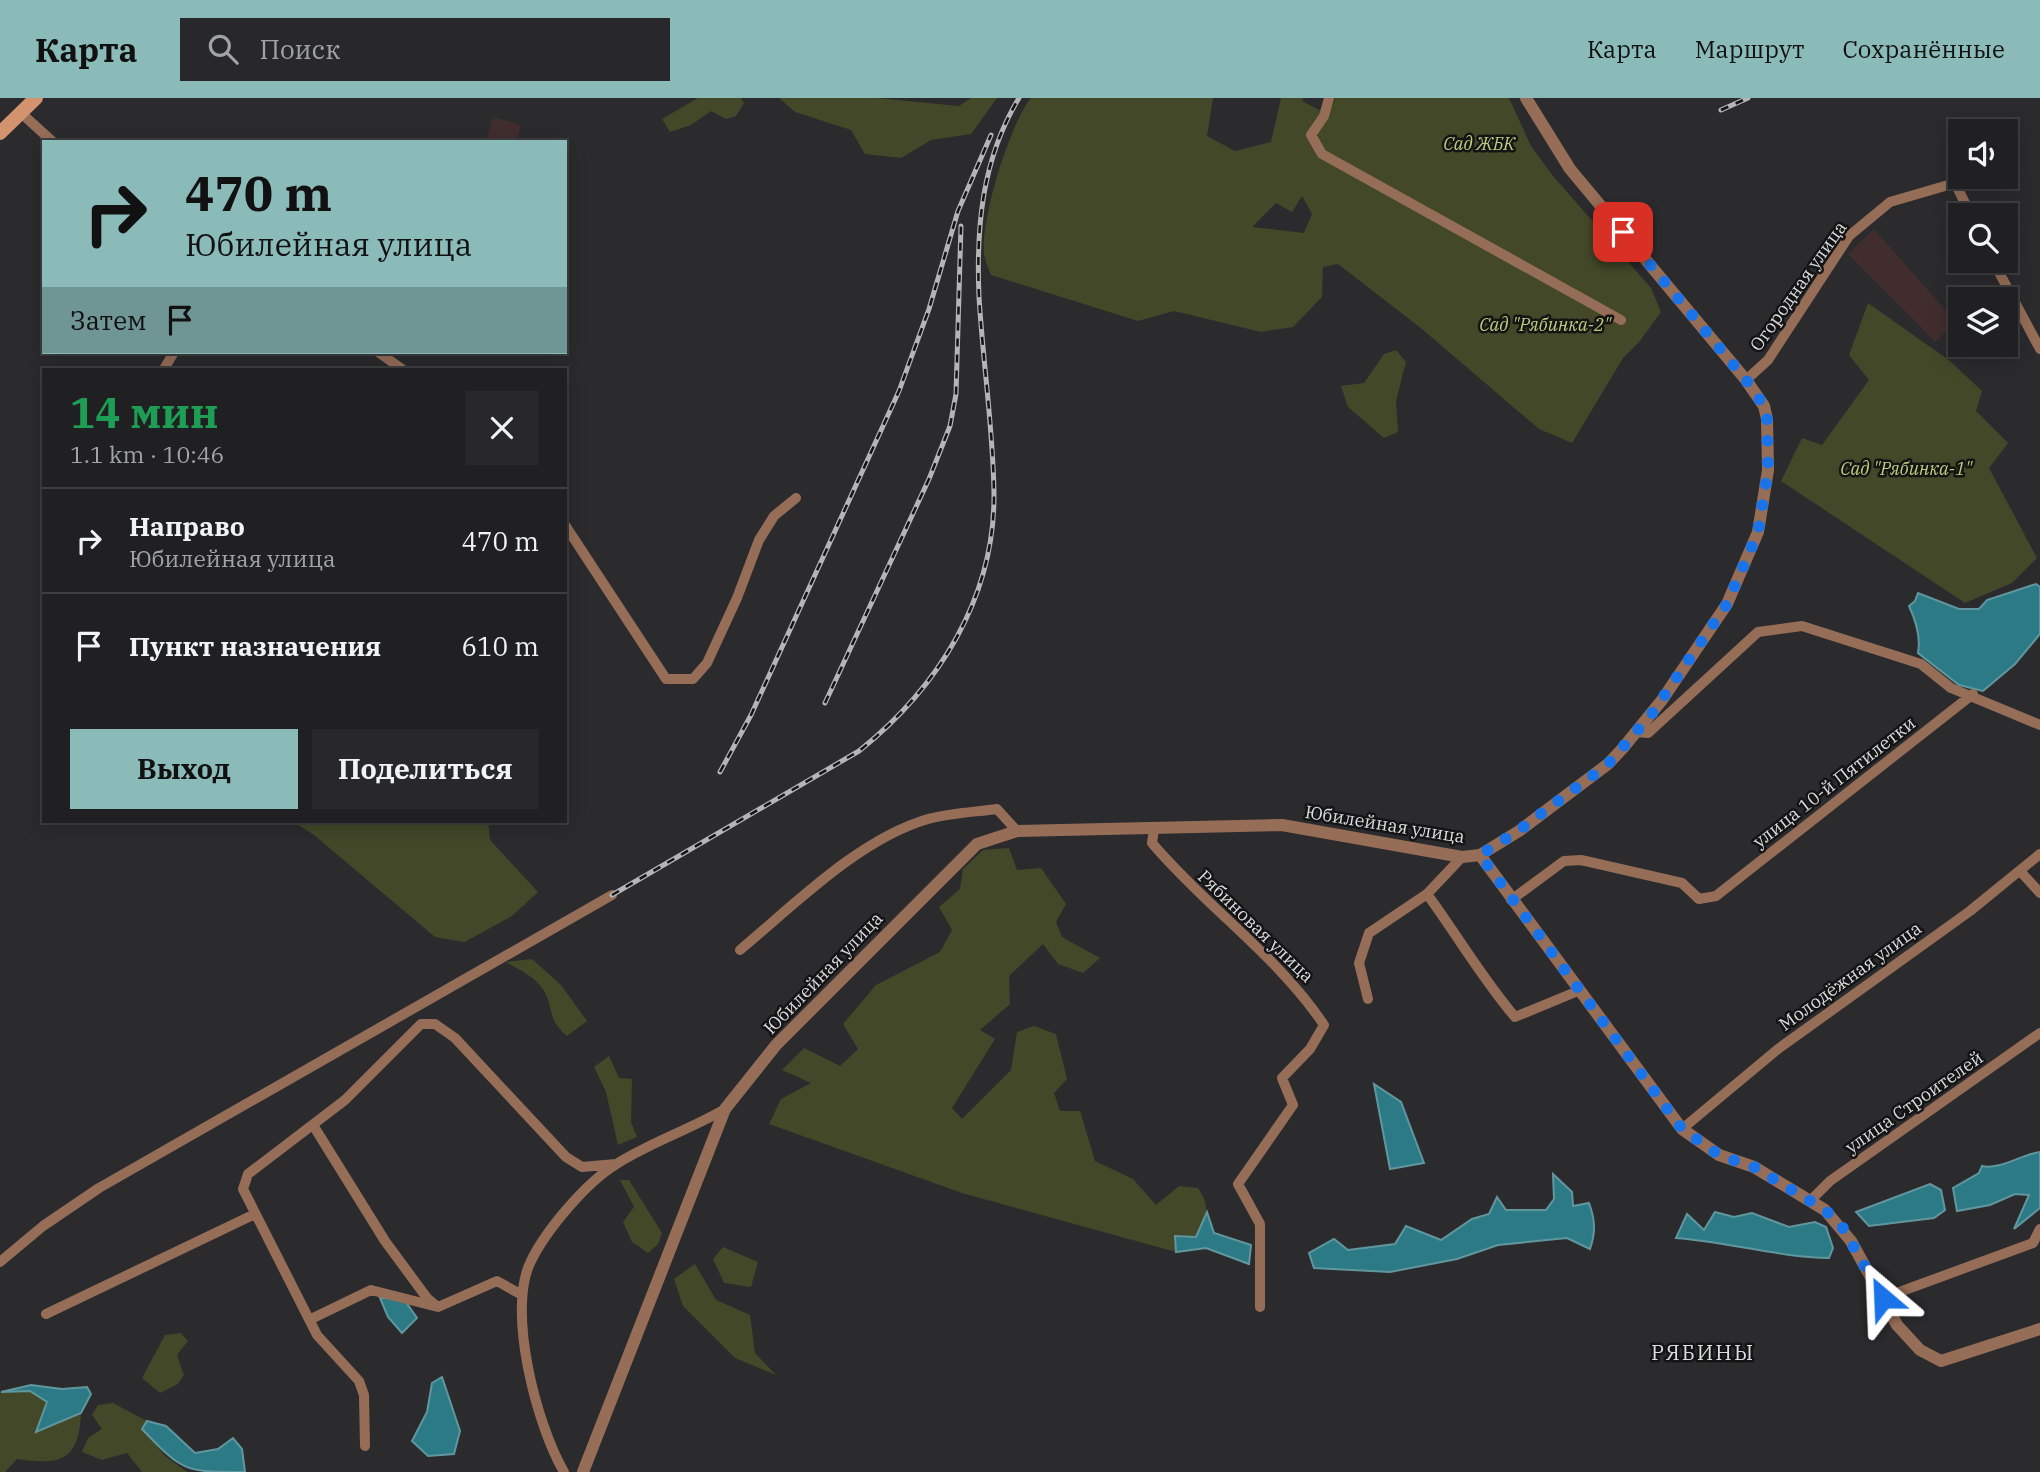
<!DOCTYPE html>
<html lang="ru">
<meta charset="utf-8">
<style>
:root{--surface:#202022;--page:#28282a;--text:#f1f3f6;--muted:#a2a3a5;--line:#3d3e40;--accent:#8bbbb9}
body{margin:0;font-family:"IBM Plex Serif",serif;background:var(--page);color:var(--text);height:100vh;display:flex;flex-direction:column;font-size:26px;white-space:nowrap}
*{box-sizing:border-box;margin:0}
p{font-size:23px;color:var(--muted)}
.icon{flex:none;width:38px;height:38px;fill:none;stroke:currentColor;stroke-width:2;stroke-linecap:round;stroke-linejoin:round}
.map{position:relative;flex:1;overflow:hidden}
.drawer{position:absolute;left:42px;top:270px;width:525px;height:455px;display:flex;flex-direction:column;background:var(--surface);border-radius:0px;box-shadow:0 4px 18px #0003,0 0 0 2px var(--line)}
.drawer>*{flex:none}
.top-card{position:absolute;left:42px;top:42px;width:525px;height:214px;border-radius:0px;box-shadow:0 4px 18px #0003,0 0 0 2px var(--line);background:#8bbbb9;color:#111;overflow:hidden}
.fabs{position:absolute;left:1948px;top:21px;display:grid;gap:14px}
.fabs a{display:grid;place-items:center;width:70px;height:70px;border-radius:0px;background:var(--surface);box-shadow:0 4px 18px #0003,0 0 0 2px var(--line);font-size:35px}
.pin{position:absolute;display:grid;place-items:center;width:60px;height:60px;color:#fff;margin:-30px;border-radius:14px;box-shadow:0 4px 10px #0006}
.me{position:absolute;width:77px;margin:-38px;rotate:334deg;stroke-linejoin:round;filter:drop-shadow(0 0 5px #0008)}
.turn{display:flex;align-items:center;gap:24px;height:147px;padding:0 28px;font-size:32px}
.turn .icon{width:91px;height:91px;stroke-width:2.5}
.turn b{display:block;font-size:49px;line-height:60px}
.then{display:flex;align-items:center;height:66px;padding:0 28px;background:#0003;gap:14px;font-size:26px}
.round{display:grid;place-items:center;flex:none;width:74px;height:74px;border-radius:0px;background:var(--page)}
.headline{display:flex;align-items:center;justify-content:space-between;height:119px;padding:0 28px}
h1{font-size:42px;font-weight:800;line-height:52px;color:#1e9e55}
.button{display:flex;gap:14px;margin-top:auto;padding:14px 28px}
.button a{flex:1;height:80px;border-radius:0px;background:var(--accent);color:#111;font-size:28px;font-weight:800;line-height:80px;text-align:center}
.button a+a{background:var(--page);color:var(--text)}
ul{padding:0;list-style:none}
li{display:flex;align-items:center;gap:21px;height:105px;padding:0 28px;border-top:2px solid var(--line)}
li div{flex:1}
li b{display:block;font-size:26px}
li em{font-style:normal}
header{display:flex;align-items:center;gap:42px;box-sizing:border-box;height:98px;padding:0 35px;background:var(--accent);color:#111}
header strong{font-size:33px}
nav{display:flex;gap:38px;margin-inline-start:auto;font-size:24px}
.search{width:490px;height:63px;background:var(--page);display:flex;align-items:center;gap:18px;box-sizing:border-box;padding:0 24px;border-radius:0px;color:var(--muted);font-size:26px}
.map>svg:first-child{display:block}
</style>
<header>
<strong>Карта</strong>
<div class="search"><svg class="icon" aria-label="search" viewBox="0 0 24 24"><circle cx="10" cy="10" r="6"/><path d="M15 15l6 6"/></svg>Поиск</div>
<nav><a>Карта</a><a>Маршрут</a><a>Сохранённые</a></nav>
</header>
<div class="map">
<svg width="2040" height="1374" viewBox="0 0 2040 1374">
<rect width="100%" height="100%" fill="#2b2b2e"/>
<path fill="#412d2e" d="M493,19L521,27L516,44H486Z
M1874,131L1956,224L1935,244L1848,156Z"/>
<path fill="#424828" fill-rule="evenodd" d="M698,0H741L744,5L736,18L726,21L711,13L691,27L670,34L662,21Z
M779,0H877L959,8L971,0H997L971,36L931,42L901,60L865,56L851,32L795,14Z
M1031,0H1213L1207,38L1235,53L1271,44L1281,0H1304L1302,3L1329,17L1335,0H1509L1531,48L1553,78L1651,190L1661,214L1640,243L1623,260L1572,345L1539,331L1422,231L1338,166L1323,169L1322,199L1293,229L1261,234L1174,213L1138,223L991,177C989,171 985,163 984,156C980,123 1010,25 1031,0ZM1302,98L1312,116L1304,135L1252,129L1276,105L1292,114Z
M1868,205L1950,263L1982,293L1976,313L2008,345L1989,370L2037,460L2012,485L1965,505L1781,383L1802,340L1822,347L1869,282L1849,257Z
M1396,252L1406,264L1396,303L1398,334L1384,340L1348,309L1341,288L1364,285L1384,256Z
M292,723H488L490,742L538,794L512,818L465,844L435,839L314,737Z
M1009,750L1017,772L1041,770L1066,806L1056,824L1062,839L1100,860L1083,875L1058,866L1043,846L1009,878L1010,906L980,932L995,941L952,1010L962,1021L1011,972L1017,934L1034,928L1056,936L1067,981L1054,995L1060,1013H1080L1095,1063L1133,1081L1156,1107L1179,1088L1198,1090C1212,1111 1206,1117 1196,1139L1175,1138L1176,1154L962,1095L769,1026L781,1001L811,985L782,972L804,950L840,968L858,951L843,926L876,887L940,854L952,832L939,809L960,791L963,771L983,752Z
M532,861L561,887L587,923L567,938C545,919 555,909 542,890C534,878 518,871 506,864Z
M609,958L619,980L632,981L631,1024L637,1039L618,1047L606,994L594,969Z
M620,1082H629L662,1135L658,1146L648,1155L632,1144L623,1124L634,1109Z
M723,1149L758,1164L751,1189L724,1185L713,1161Z
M695,1166L716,1202L750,1217L755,1255L776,1277L735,1260L683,1208L674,1181Z
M181,1235L188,1243L177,1257L184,1277L178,1286L160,1295L142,1280L165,1237Z
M30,1293L47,1304L37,1334L81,1315C79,1364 60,1367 17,1361L5,1374H0V1294Z
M113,1305L147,1323L142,1330L164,1357L187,1374H142L127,1355L102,1362L82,1354L88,1340L102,1331L92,1317L98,1307Z"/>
<path fill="#2c7a85" stroke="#60979f" stroke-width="2" d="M2036,486L2040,489V536L2015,566L1983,593L1959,587L1918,555C1921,539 1916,523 1909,508L1915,503L1918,495L1959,511H1979L1987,502Z
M1374,986L1401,1004L1424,1065L1390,1071Z
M2040,1054V1110L2014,1131L2029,1097L2015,1096L1990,1107L1957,1113L1953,1090L1979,1075L1982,1068C2000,1072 2020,1057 2040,1054Z
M1553,1076L1572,1094L1573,1108L1589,1105C1595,1121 1596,1134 1590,1151L1567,1140L1498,1147L1457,1161L1390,1174L1314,1170L1309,1155L1334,1141L1348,1152L1395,1146L1406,1128L1441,1142L1472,1121L1489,1116L1497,1099L1506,1112H1546L1554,1101Z
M1930,1086L1941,1092L1945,1112L1934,1120L1869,1128L1856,1114Z
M1207,1114L1214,1135L1251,1147L1249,1166L1206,1150L1176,1154L1175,1138L1196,1139Z
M1715,1114L1734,1119L1752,1115L1789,1129L1815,1124L1826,1129L1833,1150L1829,1160C1777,1159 1728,1144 1676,1140L1687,1116L1704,1132Z
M380,1200H403L417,1220L402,1235L388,1219Z
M442,1279L460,1333L454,1356L428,1358L412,1343L427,1314L432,1285Z
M31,1287L62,1291L87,1289L91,1296L81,1315L36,1334L47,1304L30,1293L1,1294Z
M147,1323L166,1328L195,1355L218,1351L233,1340L242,1351L245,1374C184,1374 183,1374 142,1331Z"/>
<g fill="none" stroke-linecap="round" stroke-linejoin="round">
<path stroke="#966e58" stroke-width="10" d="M1329,0L1324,18L1311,37L1322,56L1621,222
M20,14L53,44
M1993,163L2040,251
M378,254L402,271
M164,271L174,254
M1746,282L1768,262L1849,138L1890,104L1955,85L1971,117
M565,427L666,581H693L707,565L737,500L759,442L774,418L796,400
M1637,634L1648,635L1758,534L1802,528L1921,566L1951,590L2040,627
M1154,731L1152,745C1206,809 1278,858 1324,927L1310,951L1282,980L1293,1007L1238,1086L1260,1126V1209
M2021,774L2040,795
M1427,796C1457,837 1482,880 1515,919L1578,893
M1511,802L1564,763L1581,762L1682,785L1699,801L1716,798L1973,596
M740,852C794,807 859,741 928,721C950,715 975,714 997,711L1017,733
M1368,901L1359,865L1369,835L1427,796L1462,759
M313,1027L385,1143L427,1200L438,1209
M1682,1031L1778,951L1970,813L2040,756
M1810,1103L1830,1083L2040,935
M0,1164L43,1128L99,1090L612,797
M1883,1200L2033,1145L2040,1131
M46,1216L255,1116
M311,1221L371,1192L438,1209L497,1183L522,1197
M365,1348L364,1297L359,1283L317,1237L243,1091L248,1076L345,1002L421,926H435L455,940L566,1059L582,1069L616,1066
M564,1374C537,1328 506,1212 531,1163C546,1132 586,1085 615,1067C649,1045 689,1032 725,1011"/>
<path stroke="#966e58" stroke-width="12" d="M1480,757L1682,1031L1719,1057L1754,1069L1825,1112L1851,1143L1897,1227L1920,1252L1941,1263L2040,1231
M583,1374L725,1011L776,947L977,746L1017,733L1282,727L1462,759L1480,757L1519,733L1608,666L1623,650L1662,602L1727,506L1758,434L1768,372L1767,321L1764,308L1746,282L1570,71L1526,0"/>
<path stroke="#d3936f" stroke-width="14" d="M0,35L36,0"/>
<g stroke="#b5b5b7" stroke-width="5">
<path id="rail" d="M1721,12L1748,0
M825,605L929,381L950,328L956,296L961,128
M720,674L751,617L899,293L929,211L958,113L991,37
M612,797L859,653C939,589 995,499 994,395C993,329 983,265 979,199C976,129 982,61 1019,0"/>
</g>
<use href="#rail" stroke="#141415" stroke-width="2.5" stroke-dasharray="8" stroke-linecap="butt"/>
</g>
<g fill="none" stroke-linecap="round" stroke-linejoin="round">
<path stroke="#1a73e8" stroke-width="12" stroke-dasharray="0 21.6" d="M1623,134L1746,282L1764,308L1767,321L1768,372L1758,434L1727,506L1651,617L1608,666L1518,733L1480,757L1682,1031L1719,1057L1754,1069L1825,1112L1841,1127L1883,1200"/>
</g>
<g text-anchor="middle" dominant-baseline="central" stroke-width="5" stroke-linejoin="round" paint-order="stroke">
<g font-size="18" font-style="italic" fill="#bdcc7c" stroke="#141415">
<text x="1479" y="45">Сад ЖБК</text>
<text x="1545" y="226">Сад "Рябинка-2"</text>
<text x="1906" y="370">Сад "Рябинка-1"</text>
</g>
<g font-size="18" fill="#dbdcdd" stroke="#141415">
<text transform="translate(1798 188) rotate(-55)">Огородная улица</text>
<text transform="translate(1834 684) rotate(-38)">улица 10-й Пятилетки</text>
<text transform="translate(1385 726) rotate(9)">Юбилейная улица</text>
<text transform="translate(1256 828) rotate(44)">Рябиновая улица</text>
<text transform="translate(823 875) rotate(-46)">Юбилейная улица</text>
<text transform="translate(1850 878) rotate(-36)">Молодёжная улица</text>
<text transform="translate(1914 1004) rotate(-35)">улица Строителей</text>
</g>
<g font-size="21" letter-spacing="2" fill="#dbdcdd" stroke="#141415">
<text x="1703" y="1254">РЯБИНЫ</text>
</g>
</g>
</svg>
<div class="fabs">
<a><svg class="icon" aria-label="sound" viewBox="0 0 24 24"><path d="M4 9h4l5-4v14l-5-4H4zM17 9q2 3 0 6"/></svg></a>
<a><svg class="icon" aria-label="search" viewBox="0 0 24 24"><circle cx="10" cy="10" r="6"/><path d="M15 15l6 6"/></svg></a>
<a><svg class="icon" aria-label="layers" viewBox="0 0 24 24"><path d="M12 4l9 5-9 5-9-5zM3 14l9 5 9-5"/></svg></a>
</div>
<div class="pin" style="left:1623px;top:134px;background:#d93025"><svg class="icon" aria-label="arrive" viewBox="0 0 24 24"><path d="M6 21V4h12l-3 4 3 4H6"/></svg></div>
<svg class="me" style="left:1883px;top:1200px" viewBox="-20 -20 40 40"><path d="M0-17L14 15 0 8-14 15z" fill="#1a73e8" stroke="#fff" stroke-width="4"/></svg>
<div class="top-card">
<div class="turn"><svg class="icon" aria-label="right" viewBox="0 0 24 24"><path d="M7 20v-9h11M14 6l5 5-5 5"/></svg><div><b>470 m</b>Юбилейная улица</div></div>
<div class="then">Затем<svg class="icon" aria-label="arrive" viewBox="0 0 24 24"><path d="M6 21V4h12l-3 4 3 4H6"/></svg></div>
</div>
<section class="drawer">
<div class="headline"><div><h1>14 мин</h1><p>1.1 km · 10:46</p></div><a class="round"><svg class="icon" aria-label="close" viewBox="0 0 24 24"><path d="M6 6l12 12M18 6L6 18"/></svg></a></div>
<ul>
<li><svg class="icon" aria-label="right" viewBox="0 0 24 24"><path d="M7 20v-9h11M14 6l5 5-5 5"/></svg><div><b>Направо</b><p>Юбилейная улица</p></div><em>470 m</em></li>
<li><svg class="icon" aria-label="arrive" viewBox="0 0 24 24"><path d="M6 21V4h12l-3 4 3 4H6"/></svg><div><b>Пункт назначения</b></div><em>610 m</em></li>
</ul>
<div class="button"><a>Выход</a><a>Поделиться</a></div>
</section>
</div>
